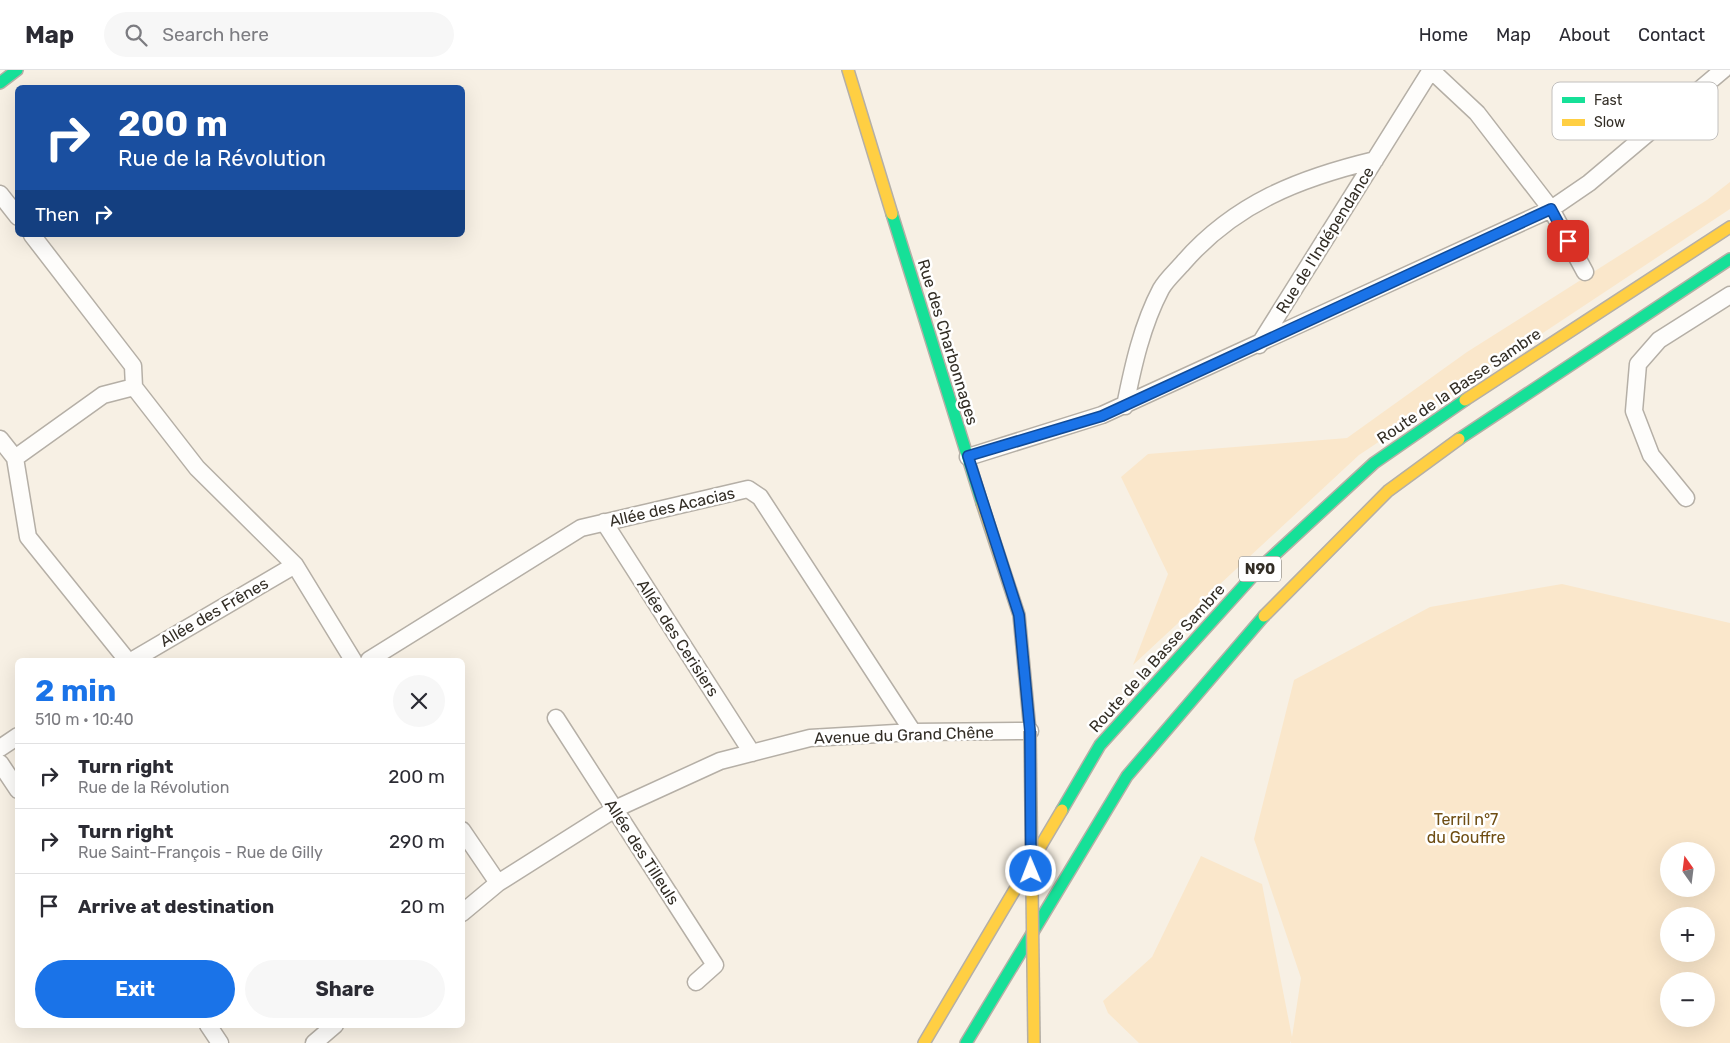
<!DOCTYPE html>
<meta charset="utf-8">
<style>
:root{--surface:#fff;--page:#f7f7f7;--text:#2b2b33;--muted:#7c7c81;--line:#e1e1e2;--accent:#1a73e8}
body{margin:0;font-family:Rubik,sans-serif;background:var(--page);color:var(--text);height:100vh;display:flex;flex-direction:column;font-size:19px;white-space:nowrap}
*{box-sizing:border-box;margin:0}
p{font-size:16px;color:var(--muted)}
.icon{flex:none;width:28px;height:28px;fill:none;stroke:currentColor;stroke-width:2;stroke-linecap:round;stroke-linejoin:round}
.map{position:relative;flex:1;overflow:hidden}
.sheet{position:absolute;left:15px;top:588px;width:450px;height:370px;display:flex;flex-direction:column;background:var(--surface);border-radius:8px;box-shadow:0 5px 20px #0002}
.sheet>*{flex:none}
.banner{position:absolute;left:15px;top:15px;width:450px;height:152px;border-radius:8px;box-shadow:0 5px 20px #0002;background:#1a4fa0;color:#fff;overflow:hidden}
.needle{width:32px;rotate:346deg}
.fabs{position:absolute;left:1660px;top:772px;display:grid;gap:10px}
.fabs a{display:grid;place-items:center;width:55px;height:55px;border-radius:50%;background:var(--surface);box-shadow:0 5px 20px #0002;font-size:25px}
.pin{position:absolute;display:grid;place-items:center;width:42px;height:42px;color:#fff;margin:-21px;border-radius:10px;box-shadow:0 2px 8px #0006}
.me{position:absolute;width:55px;margin:-28px;rotate:359deg;stroke-linejoin:round;filter:drop-shadow(0 0 4px #0008)}
.turn{display:flex;align-items:center;gap:18px;height:105px;padding:0 20px;font-size:22px}
.turn .icon{width:65px;height:65px;stroke-width:2.5}
.turn b{display:block;font-size:35px;line-height:42px}
.then{display:flex;align-items:center;height:48px;padding:0 20px;background:#0003;gap:10px;font-size:19px}
.round{display:grid;place-items:center;flex:none;width:52px;height:52px;border-radius:26px;background:var(--page)}
.head{display:flex;align-items:center;justify-content:space-between;height:85px;padding:0 20px}
h1{font-size:30px;font-weight:700;line-height:38px;color:var(--accent)}
.cta{display:flex;gap:10px;margin-top:auto;padding:10px 20px}
.cta a{flex:1;height:58px;border-radius:30px;background:var(--accent);color:#fff;font-size:20px;font-weight:700;line-height:58px;text-align:center}
.cta a+a{background:var(--page);color:var(--text)}
ul{padding:0;list-style:none}
li{display:flex;align-items:center;gap:15px;height:65px;padding:0 20px;border-top:1px solid var(--line)}
li div{flex:1}
li b{display:block;font-size:19px}
li em{font-style:normal}
header{display:flex;align-items:center;gap:30px;box-sizing:border-box;height:70px;padding:0 25px;background:var(--surface);border-bottom:1px solid var(--line)}
header strong{font-size:24px}
nav{display:flex;gap:28px;margin-inline-start:auto;font-size:18px}
.search{width:350px;height:45px;background:var(--page);display:flex;align-items:center;gap:12px;box-sizing:border-box;padding:0 18px;border-radius:28px;color:var(--muted);font-size:19px}
.map>svg:first-child{display:block}
</style>
<header>
<strong>Map</strong>
<div class="search"><svg class="icon" aria-label="search" viewBox="0 0 24 24"><circle cx="10" cy="10" r="6"/><path d="M15 15l6 6"/></svg>Search here</div>
<nav><a>Home</a><a>Map</a><a>About</a><a>Contact</a></nav>
</header>
<div class="map">
<svg width="1730" height="973" viewBox="0 0 1730 973">
<rect width="100%" height="100%" fill="#f7f0e4"/>
<path fill="#fae7cb" fill-rule="evenodd" d="M1730,112V139L1359,385L1133,595L1168,504L1121,407L1148,384L1347,368L1467,282L1707,130Z
M1562,514L1730,553V973H1291V971L1290,973H1139L1108,943L1103,931L1152,887L1201,786L1262,814L1292,967L1301,908L1254,769L1294,610L1430,537ZM1706,781V819H1669V781ZM1669,846H1706V884H1669ZM1669,911H1706V949H1669Z"/>
<g fill="none" stroke-linecap="round" stroke-linejoin="round">
<g stroke="#b5afa6" stroke-width="19">
<path id="street" d="M1431,0L1477,43L1551,139L1585,202
M0,124L18,147
M32,165L133,296L134,317L197,398L295,495L353,590
M1259,275L1431,0
M1125,336C1133,296 1142,255 1161,219C1166,210 1176,201 1183,193C1235,133 1300,108 1375,90
M0,369L15,388L28,467L127,590
M968,387L1102,345L1551,139L1589,113L1723,0
M15,388L103,325L134,317
M1686,428L1651,385L1634,341L1638,294L1659,270L1730,225
M604,452L752,683
M133,590L295,495
M369,590L581,458L748,419L760,427L913,662
M556,648L715,895L696,912
M0,678L18,666
M0,693L18,720
M462,760L498,813
M462,843L498,813L615,739L720,691L810,668L913,662L1030,661
M208,955L220,973
M314,973L335,955"/>
</g>
<g stroke="#b5afa6" stroke-width="14">
<path id="fast" d="M0,13L17,0
M892,144L982,433
M1459,369L1730,189
M1062,740L1100,675L1259,499L1374,393L1465,330
M966,973L1127,706L1264,546"/>
</g>
<g stroke="#b5afa6" stroke-width="14">
<path id="slow" d="M848,0L892,144
M1465,330L1730,157
M982,433L1019,545L1030,661
M1264,546L1388,421L1459,369
M924,973L1062,740"/>
</g>
<use href="#street" stroke="#fefdfb" stroke-width="16"/>
<use href="#fast" stroke="#16e098" stroke-width="11"/>
<use href="#slow" stroke="#ffcf43" stroke-width="11"/>
<g stroke="#b5afa6" stroke-width="14" stroke-linecap="butt">
<path id="slow-bridge" d="M1030,661L1034,973"/>
</g>
<use href="#slow-bridge" stroke="#ffcf43" stroke-width="11"/>
</g>
<g fill="none" stroke-linecap="round" stroke-linejoin="round">
<g stroke="#114b97" stroke-width="12">
<path id="route" d="M1031,801L1030,661L1019,545L968,386L1102,346L1551,139L1568,171"/>
</g>
<use href="#route" stroke="#1a73e8" stroke-width="9"/>
</g>
<g text-anchor="middle" dominant-baseline="central" stroke-width="5" stroke-linejoin="round" paint-order="stroke">
<rect fill="#fff" stroke="#706d67" stroke-width="1" x="1239" y="486.5" width="42" height="25" rx="4"/>
<g font-size="15" font-weight="bold" fill="#332e26">
<text x="1260" y="499">N90</text>
</g>
<g font-size="16" fill="#332e26" stroke="#fff">
<text transform="translate(1325 170) rotate(-58)">Rue de l'Indépendance</text>
<text transform="translate(948 272) rotate(73)">Rue des Charbonnages</text>
<text transform="translate(1459 316) rotate(-34)">Route de la Basse Sambre</text>
<text transform="translate(672 437) rotate(-13)">Allée des Acacias</text>
<text transform="translate(214 542) rotate(-30)">Allée des Frênes</text>
<text transform="translate(678 568) rotate(57)">Allée des Cerisiers</text>
<text transform="translate(1157 588) rotate(-48)">Route de la Basse Sambre</text>
<text transform="translate(904 665) rotate(-2)">Avenue du Grand Chêne</text>
<text transform="translate(642 782) rotate(57)">Allée des Tilleuls</text>
</g>
<g font-size="16" fill="#6f4e14" stroke="#fff">
<text x="1466" y="749">Terril n°7<tspan x="1466" dy="18">du Gouffre</tspan></text>
</g>
</g>
<rect x="1552" y="12" width="166" height="58" rx="8" fill="#fff" stroke="#c2c0be" stroke-width="1"/>
<rect x="1562" y="27" width="23" height="6" fill="#16e098"/>
<rect x="1562" y="49" width="23" height="7" fill="#ffcf43"/>
<g font-size="14" fill="#332e26">
<text x="1594" y="35">Fast</text>
<text x="1594" y="57">Slow</text>
</g>
</svg>
<div class="fabs">
<a><svg class="needle" viewBox="-14 -14 28 28"><path d="M0-13l5 13h-10z" fill="#e53935"/><path d="M0 13l5-13h-10z" fill="#7c7c81"/></svg></a>
<a>+</a>
<a>−</a>
</div>
<div class="pin" style="left:1568px;top:171px;background:#d93025"><svg class="icon" aria-label="arrive" viewBox="0 0 24 24"><path d="M6 21V4h12l-3 4 3 4H6"/></svg></div>
<svg class="me" style="left:1031px;top:801px" viewBox="-20 -20 40 40"><circle r="17" fill="#1a73e8" stroke="#fff" stroke-width="3"/><path d="M0-11L8 9 0 5-8 9z" fill="#fff"/></svg>
<div class="banner">
<div class="turn"><svg class="icon" aria-label="right" viewBox="0 0 24 24"><path d="M7 20v-9h11M14 6l5 5-5 5"/></svg><div><b>200 m</b>Rue de la Révolution</div></div>
<div class="then">Then<svg class="icon" aria-label="right" viewBox="0 0 24 24"><path d="M7 20v-9h11M14 6l5 5-5 5"/></svg></div>
</div>
<section class="sheet">
<div class="head"><div><h1>2 min</h1><p>510 m · 10:40</p></div><a class="round"><svg class="icon" aria-label="close" viewBox="0 0 24 24"><path d="M6 6l12 12M18 6L6 18"/></svg></a></div>
<ul>
<li><svg class="icon" aria-label="right" viewBox="0 0 24 24"><path d="M7 20v-9h11M14 6l5 5-5 5"/></svg><div><b>Turn right</b><p>Rue de la Révolution</p></div><em>200 m</em></li>
<li><svg class="icon" aria-label="right" viewBox="0 0 24 24"><path d="M7 20v-9h11M14 6l5 5-5 5"/></svg><div><b>Turn right</b><p>Rue Saint-François - Rue de Gilly</p></div><em>290 m</em></li>
<li><svg class="icon" aria-label="arrive" viewBox="0 0 24 24"><path d="M6 21V4h12l-3 4 3 4H6"/></svg><div><b>Arrive at destination</b></div><em>20 m</em></li>
</ul>
<div class="cta"><a>Exit</a><a>Share</a></div>
</section>
</div>
